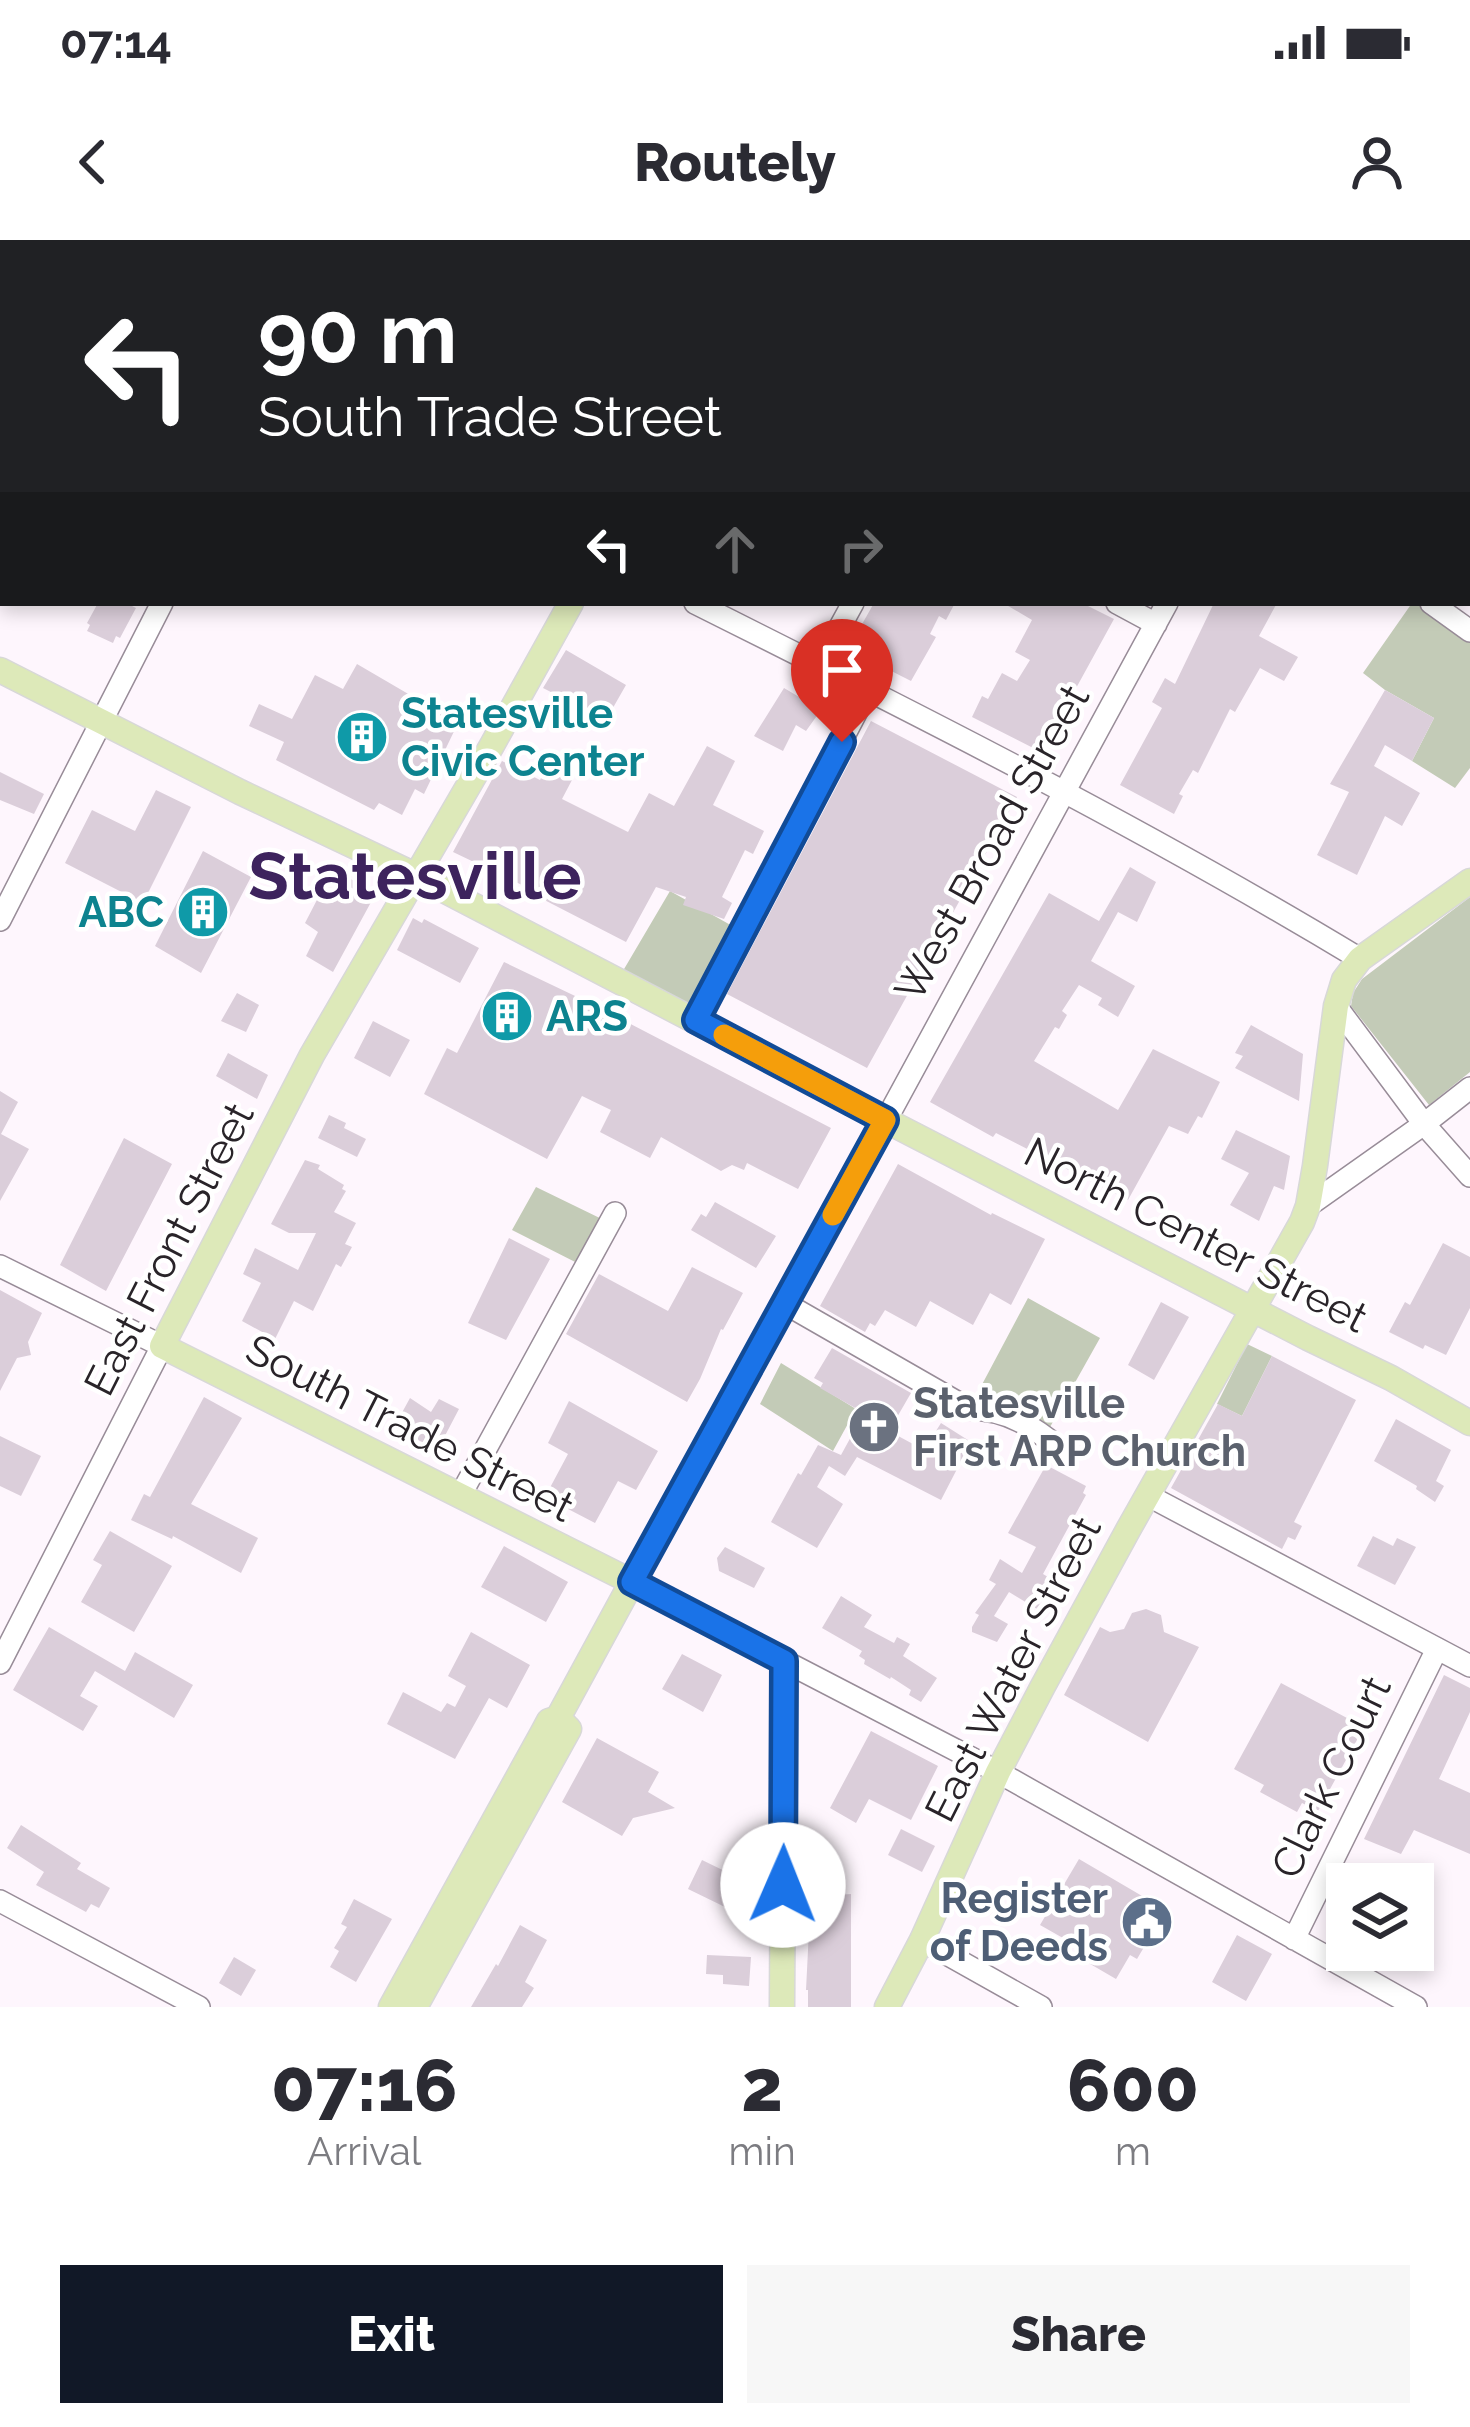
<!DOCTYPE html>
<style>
:root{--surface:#fff;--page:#f7f7f7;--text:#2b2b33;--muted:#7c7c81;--accent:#111827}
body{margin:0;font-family:Raleway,sans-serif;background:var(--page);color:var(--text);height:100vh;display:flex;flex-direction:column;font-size:45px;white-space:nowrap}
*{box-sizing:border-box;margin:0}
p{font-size:39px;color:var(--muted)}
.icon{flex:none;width:66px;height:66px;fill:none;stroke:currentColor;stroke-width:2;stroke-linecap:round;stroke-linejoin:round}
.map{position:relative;height:1767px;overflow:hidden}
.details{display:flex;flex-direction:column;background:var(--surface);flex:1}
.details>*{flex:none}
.hud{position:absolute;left:0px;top:0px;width:1470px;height:366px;box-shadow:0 6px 18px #0003;background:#202124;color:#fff;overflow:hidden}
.fabs{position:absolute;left:1326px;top:1623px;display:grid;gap:24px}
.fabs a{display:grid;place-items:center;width:108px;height:108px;border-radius:0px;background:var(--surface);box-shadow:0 6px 18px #0003;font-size:60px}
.pin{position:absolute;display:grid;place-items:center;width:102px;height:102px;color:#fff;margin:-123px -51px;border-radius:50% 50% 50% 0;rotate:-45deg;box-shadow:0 0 12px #0007}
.pin .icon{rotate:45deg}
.me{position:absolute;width:132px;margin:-66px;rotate:1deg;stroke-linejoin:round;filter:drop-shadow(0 0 9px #0008)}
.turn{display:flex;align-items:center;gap:42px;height:252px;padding:0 60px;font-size:54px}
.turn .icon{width:156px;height:156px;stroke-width:2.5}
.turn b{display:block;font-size:84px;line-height:102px}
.lanes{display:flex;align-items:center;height:114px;padding:0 60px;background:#0003;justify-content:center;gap:60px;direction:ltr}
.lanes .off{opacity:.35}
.eta{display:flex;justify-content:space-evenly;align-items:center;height:204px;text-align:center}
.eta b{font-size:72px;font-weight:800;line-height:84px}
.action{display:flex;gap:24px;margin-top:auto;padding:24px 60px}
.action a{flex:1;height:138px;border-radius:0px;background:var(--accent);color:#fff;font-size:48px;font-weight:800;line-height:138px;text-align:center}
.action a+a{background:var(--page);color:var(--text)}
.status{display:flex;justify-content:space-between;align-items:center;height:84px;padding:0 60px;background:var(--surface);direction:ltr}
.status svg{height:33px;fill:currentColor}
header{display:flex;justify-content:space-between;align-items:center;height:156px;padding:0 60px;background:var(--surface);font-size:54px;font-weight:800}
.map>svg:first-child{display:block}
</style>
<div class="status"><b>07:14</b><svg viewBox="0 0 49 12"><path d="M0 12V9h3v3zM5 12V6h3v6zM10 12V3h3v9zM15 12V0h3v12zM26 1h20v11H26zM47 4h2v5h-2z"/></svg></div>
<header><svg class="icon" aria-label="back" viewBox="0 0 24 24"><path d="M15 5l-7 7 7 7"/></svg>Routely<svg class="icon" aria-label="person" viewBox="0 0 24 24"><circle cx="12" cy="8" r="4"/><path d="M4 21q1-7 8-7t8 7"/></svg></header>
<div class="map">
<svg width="1470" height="1767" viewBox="0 0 1470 1767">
<rect width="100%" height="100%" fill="#fef6fd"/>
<path fill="#c3cbb7" d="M1412,363H1431L1470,391V528L1455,548L1412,521L1434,478L1385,450L1363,433Z
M670,651L743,692L696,780L617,741Z
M1470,657V832L1429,865L1351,766L1353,753L1362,739Z
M536,947L610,983L585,1027L512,990Z
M1028,1058L1100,1098L1045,1196L969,1169Z
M1247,1104L1272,1116L1242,1176L1217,1164Z
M781,1123L856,1169L833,1211L760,1164Z"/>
<path fill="#dbceda" d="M98,363H126L136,368L120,398L116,396L113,403L87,391L90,385L87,383Z
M874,363H955L946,380L939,376L930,394L936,397L911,441L848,409Z
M1003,363H1082L1114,379L1041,512L972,477L982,456L988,459L1002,433L1017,441L1030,420L1015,412L1032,380Z
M1214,363H1277L1259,396L1298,417L1284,441L1260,428L1235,472L1230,469L1198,533L1193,530L1179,554L1183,556L1174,574L1120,545L1162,468L1152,462L1165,438L1175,444Z
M566,410L626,445L606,480L543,448Z
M357,424L458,483L424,554L415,549L402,575L379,563L374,570L276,520L284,502L249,486L259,464L292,479L315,435L343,449Z
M784,448L821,470L806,491L796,485L783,511L754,496Z
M1385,450L1434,478L1412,521L1385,505L1374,526L1420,553L1402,586L1385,576L1357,635L1317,615L1349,552L1330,544Z
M871,481L1017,557L867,828L727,754Z
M707,506L735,521L713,565L764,591L753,614L745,610L722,657L732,663L724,679L683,665L686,657L656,647L626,702L523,649L524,646L453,612L502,521L540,540L547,526L572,540L562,559L628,592L649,553L674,566Z
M0,532L44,554L34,574L0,560Z
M156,550L191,567L143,663L65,623L92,570L135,591Z
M203,611L251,637L201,733L155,706Z
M1130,627L1156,642L1137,682L1118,672L1091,721L1135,746L1118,777L1098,765L1102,758L1079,745L1062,771L1067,775L1059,789L1055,787L1034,821L1118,870L1153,809L1220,842L1202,878L1198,876L1188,894L1169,886L1128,960L996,893L993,897L930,862L1049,653L1099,681Z
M347,637L376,653L333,732L306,716L318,692L305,683L319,656L333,663Z
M413,678L422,683L424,679L479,708L460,743L397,710Z
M504,722L594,765L831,888L798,949L747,923L744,930L732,925L721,931L661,897L650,918L600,892L611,870L582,856L547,919L424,854L447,808L457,813Z
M237,753L259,765L246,792L221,781Z
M373,781L410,800L390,837L354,818Z
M1251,785L1303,814L1299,861L1235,828L1243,816L1235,813Z
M228,813L268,835L257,859L216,836Z
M0,851L18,862L1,894L29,909L0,961Z
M329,875L346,883L344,888L366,899L357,917L318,898Z
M1236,890L1290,916L1284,950L1274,946L1259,981L1230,965L1249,933L1221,919Z
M124,898L172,924L106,1051L60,1025Z
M305,920L320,925L318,929L344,945L342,949L346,951L334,972L356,983L345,1004L352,1007L341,1027L336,1024L313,1071L294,1061L275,1099L242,1081L261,1043L243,1034L255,1008L298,1030L316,993H289L271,984Z
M898,924L991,975L992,973L1045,999L1011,1065L990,1053L973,1085L930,1061L916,1087L885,1070L875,1086L870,1083L865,1092L820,1066Z
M715,962L776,996L756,1028L691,990L701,974L706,977Z
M509,998L550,1019L506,1100L468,1083Z
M1443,1003L1470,1017V1068L1446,1115L1425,1105L1423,1109L1389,1092L1405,1062L1410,1065Z
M692,1027L743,1053L723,1090L721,1089L700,1139L687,1162L566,1094L599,1034L668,1071Z
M0,1050L42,1073L28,1102L31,1115L17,1118L0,1151Z
M1161,1062L1189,1077L1154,1140L1128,1125Z
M832,1108L911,1153L889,1191L924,1210L941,1183L971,1202L941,1260L857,1217L845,1236L829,1226L817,1247L843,1264L817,1308L771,1282L798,1233L801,1235L818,1205L841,1215L864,1173L820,1148L823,1143L814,1138Z
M1272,1116L1356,1160L1294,1282L1302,1286L1295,1300L1288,1297L1282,1309L1171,1248L1218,1164L1242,1176Z
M204,1157L242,1178L191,1264L258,1298L241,1333L173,1296L172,1299L131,1280L144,1254L150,1257Z
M410,1158L431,1172L439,1159L459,1169L438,1209L393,1189Z
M569,1161L658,1211L636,1250L618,1241L595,1283L545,1257L568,1214L548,1203Z
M1396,1179L1451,1210L1436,1241L1444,1246L1435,1262L1416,1249L1417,1246L1374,1221Z
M0,1196L41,1216L21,1256L0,1246Z
M1046,1225L1086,1246L1083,1253L1086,1255L1043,1334L1053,1340L1037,1369L1009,1352L994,1376L1008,1384L997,1402L972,1392V1387L979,1375L975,1373L996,1344L989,1340L1000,1319L1022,1333L1036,1307L1008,1293Z
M110,1291L172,1326L134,1392L81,1362L102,1325L93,1320Z
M1373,1296L1393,1306L1397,1298L1416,1307L1395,1345L1357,1326Z
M504,1306L568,1342L546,1382L481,1347Z
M725,1307L765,1328L754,1348L719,1331L717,1318Z
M841,1356L872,1375L864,1387L894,1403L897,1397L910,1404L903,1416L937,1438L921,1462L909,1455L911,1450L891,1437L890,1439L864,1424L865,1420L859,1416L862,1411L822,1388Z
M1146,1369L1161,1375L1164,1392L1199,1407L1148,1502L1064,1455L1100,1387L1110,1392L1124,1389L1132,1373Z
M49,1387L125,1431L135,1412L193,1445L174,1478L95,1431L80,1456L98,1466L83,1491L13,1450Z
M471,1392L530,1425L507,1468L489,1458L455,1519L387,1484L403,1452L441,1472L447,1463L455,1467L466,1446L448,1436Z
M682,1414L722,1435L703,1472L662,1449Z
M1444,1435L1470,1448V1472L1439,1539L1470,1553V1614L1414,1590L1401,1614L1364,1599Z
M1281,1443L1364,1487L1318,1571L1302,1563L1297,1572L1260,1552L1264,1545L1234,1529Z
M871,1491L938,1526L911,1580L869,1559L856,1583L830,1568Z
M597,1498L659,1532L648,1552L675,1568L633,1578L622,1596L562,1562Z
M21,1585L81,1623L77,1629L110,1648L99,1668L91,1664L86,1672L36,1645L44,1632L7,1608Z
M901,1589L935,1606L922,1632L888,1615Z
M1079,1619L1166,1670L1137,1719L1130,1715L1116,1739L1073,1714L1077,1706L1040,1685Z
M702,1620L739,1638L725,1667L688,1649Z
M851,1654V1767H808V1750H806L809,1690L807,1657Z
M354,1659L392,1679L356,1742L330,1727L339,1711L334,1708L347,1687L341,1684Z
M520,1685L547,1700L525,1742L534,1748L522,1767H471L496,1724L498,1726Z
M1237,1695L1272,1714L1246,1761L1212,1742Z
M707,1715L751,1717L749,1746L723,1744V1735L706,1734Z
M234,1717L256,1730L241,1756L219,1743Z"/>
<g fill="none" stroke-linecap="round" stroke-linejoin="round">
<g stroke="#988c98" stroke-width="24">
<path id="minor" d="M1330,0L1336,3
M346,3L347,0
M1055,3L1056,0
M0,12L3,14
M1467,72L1470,74
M695,363C919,475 1145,589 1360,719
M1117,363L1156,384
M1431,363L1470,391
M818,427L853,363
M0,680L162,363
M1336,766L1424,884L1470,936
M696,780L868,450
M1308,966L1424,884L1470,848
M0,1026L162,1106L0,1423
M786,1064L969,1169C1007,1169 1034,1187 1063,1211
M460,1256L615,973
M1149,1256L1470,1426
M632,1342L786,1064L1167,363
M784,1421L998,1532L1416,1767
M0,1661L199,1767
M1294,1699L1437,1409
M922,1700L1041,1767"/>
</g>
<g stroke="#d8d8d8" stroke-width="27">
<path id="major" d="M767,3L768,0
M571,363L491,507L312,815L162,1106L662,1357L784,1421L782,1767
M0,430L240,552L415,635L885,880L1308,1098L1391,1138L1470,1183
M391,1767L542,1494L549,1481L558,1478L632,1342
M415,1767L569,1489L558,1478
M887,1767L922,1700L998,1532L1043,1446L1128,1290L1302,982L1308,966L1315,926L1336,766L1344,740L1360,719L1470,641"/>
</g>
<use href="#minor" stroke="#fff" stroke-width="21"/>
<use href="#major" stroke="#dde9b9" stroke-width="24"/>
</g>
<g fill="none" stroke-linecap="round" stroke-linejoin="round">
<g stroke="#114b97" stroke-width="30">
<path id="route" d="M783,1645L784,1421L632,1342L885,880L696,780L842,502"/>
</g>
<use href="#route" stroke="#1a73e8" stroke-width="21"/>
<path stroke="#f59e0b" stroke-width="21" d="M724,795L885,880L833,975"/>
</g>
<defs>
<g id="building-disc" transform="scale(2.7)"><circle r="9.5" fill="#0f9aa8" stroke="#fff"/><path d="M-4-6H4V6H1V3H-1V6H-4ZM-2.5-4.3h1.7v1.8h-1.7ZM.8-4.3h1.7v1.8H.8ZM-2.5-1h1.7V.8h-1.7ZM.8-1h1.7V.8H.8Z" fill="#fff"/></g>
<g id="church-disc" transform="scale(2.7)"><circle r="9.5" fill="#6b7280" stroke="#fff"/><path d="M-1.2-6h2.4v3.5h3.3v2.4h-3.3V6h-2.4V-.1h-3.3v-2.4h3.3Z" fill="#fff"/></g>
<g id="civic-disc" transform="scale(2.7)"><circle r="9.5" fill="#5c6f8a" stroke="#fff"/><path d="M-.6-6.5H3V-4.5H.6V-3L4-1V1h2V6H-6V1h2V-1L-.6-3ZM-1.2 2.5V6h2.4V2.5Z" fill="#fff"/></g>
</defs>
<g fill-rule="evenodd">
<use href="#building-disc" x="362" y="497"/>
<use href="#building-disc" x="203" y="672"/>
<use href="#building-disc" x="507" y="776"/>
<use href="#church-disc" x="874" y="1187"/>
<use href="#civic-disc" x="1147" y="1682"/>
</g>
<g text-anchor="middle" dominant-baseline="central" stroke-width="9" stroke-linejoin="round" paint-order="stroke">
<g font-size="42" font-weight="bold" fill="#0d838f" stroke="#fff" text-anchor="start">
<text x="401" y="473">Statesville<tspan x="401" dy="48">Civic Center</tspan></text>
<text x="164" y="672" text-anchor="end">ABC</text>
<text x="546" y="776">ARS</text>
</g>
<g font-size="42" fill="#292429" stroke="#fff">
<text transform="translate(992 603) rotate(-61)">West Broad Street</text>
<text transform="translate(1196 995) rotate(27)">North Center Street</text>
<text transform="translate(169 1009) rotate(-63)">East Front Street</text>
<text transform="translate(410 1188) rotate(27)">South Trade Street</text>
<text transform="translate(1013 1429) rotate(-63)">East Water Street</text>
<text transform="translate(1331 1537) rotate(-64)">Clark Court</text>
</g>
<g font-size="42" font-weight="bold" fill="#5b616d" stroke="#fff" text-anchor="start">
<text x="913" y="1163">Statesville<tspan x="913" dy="48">First ARP Church</tspan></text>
</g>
<g font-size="42" font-weight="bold" fill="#4e5e75" stroke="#fff" text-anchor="end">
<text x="1108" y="1658">Register<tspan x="1108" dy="48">of Deeds</tspan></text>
</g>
<g font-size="66" font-weight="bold" fill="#3d235d" stroke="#fff">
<text x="415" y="635">Statesville</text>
</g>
</g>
</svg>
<div class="fabs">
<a><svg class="icon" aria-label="layers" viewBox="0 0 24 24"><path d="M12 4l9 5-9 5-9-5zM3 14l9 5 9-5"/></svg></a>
</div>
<div class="pin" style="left:842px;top:502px;background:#d93025"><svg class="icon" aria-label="arrive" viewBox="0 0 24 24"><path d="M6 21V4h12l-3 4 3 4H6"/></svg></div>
<svg class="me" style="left:783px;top:1645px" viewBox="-20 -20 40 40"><circle r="19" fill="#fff"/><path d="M0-13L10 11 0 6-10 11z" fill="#1a73e8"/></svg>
<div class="hud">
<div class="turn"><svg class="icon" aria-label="left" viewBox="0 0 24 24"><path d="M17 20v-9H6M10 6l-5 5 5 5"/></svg><div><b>90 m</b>South Trade Street</div></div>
<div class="lanes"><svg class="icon" aria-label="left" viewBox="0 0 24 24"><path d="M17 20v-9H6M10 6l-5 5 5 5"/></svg><svg class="icon off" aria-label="ahead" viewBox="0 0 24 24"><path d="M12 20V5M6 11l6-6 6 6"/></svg><svg class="icon off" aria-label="right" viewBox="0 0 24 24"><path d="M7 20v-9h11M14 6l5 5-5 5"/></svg></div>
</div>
</div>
<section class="details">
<div class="eta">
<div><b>07:16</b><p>Arrival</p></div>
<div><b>2</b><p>min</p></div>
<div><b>600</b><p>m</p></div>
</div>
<div class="action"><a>Exit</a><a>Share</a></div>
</section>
